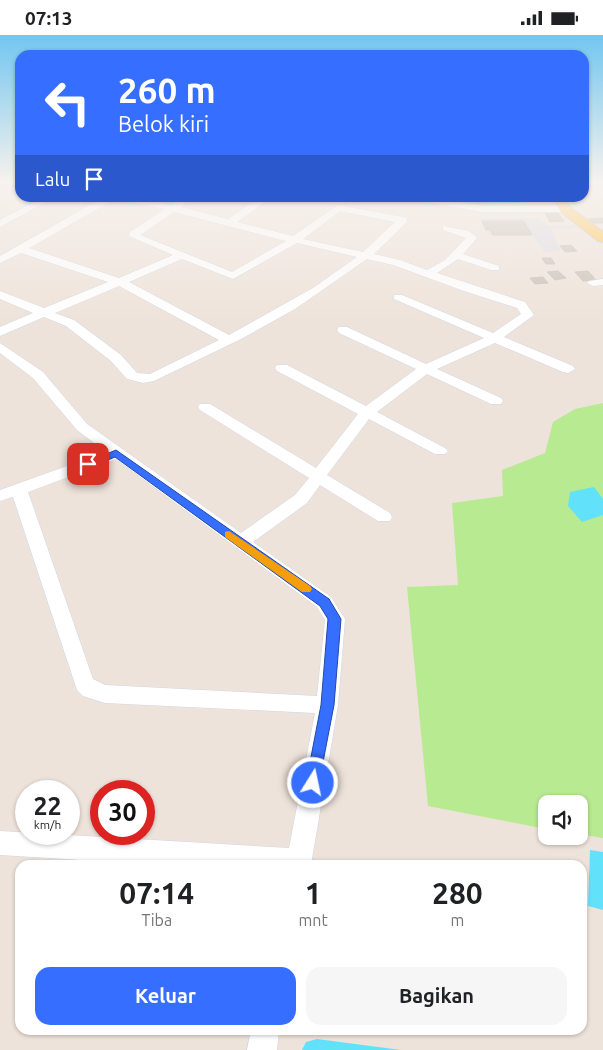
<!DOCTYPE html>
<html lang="id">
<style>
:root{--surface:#fff;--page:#f6f6f6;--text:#202124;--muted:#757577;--accent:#366fff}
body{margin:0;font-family:Ubuntu,sans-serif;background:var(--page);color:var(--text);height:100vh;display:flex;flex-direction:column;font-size:19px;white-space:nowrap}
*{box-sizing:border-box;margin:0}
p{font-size:16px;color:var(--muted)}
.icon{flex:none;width:28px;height:28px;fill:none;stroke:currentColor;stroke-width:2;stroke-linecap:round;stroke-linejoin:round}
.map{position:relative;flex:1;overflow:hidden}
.panel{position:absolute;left:15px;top:825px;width:572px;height:175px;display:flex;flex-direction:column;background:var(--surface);border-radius:15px;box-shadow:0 1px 4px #0004}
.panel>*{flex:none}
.hud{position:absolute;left:15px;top:15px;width:574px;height:152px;border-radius:15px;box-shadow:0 1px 4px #0004;background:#366fff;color:#fff;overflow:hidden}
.buttons{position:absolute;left:538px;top:760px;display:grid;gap:10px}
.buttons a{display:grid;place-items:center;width:50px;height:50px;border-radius:10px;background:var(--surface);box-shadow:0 1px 4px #0004;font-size:25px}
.speed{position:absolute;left:15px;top:745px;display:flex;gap:10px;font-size:25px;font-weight:700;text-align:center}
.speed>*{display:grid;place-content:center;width:65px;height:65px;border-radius:50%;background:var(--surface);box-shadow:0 1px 4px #0004;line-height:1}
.speed small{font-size:12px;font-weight:400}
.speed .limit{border:8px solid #d22;background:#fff;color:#111}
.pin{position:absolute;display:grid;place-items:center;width:42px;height:42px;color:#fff;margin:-21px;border-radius:10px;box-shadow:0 2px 8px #0006}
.me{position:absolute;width:55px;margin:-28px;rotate:10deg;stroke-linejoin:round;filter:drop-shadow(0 0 4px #0008)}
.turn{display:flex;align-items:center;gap:18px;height:105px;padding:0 20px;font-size:22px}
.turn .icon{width:65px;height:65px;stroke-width:2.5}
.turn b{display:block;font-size:35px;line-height:42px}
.then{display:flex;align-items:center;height:48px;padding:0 20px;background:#0003;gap:10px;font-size:19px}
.eta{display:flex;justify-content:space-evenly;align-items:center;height:85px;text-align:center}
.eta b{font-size:30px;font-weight:700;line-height:35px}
.button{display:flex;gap:10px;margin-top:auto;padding:10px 20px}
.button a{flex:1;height:58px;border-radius:15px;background:var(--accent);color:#fff;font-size:20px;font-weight:700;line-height:58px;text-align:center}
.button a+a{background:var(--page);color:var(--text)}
.status{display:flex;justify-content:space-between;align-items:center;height:35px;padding:0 25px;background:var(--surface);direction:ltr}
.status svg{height:14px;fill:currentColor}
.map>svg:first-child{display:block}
</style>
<div class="status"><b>07:13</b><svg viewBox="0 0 49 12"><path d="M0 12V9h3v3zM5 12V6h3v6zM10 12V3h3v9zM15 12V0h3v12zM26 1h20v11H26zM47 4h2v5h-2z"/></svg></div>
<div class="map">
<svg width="603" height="1015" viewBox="0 0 603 1015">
<rect width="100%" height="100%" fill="#eee3da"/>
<path fill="#dedce5" d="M480,183L539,184L548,191L576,190L579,193L551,194L560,215L545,217L533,201H491L485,196Z"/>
<path fill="#b8ea91" d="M603,368V803L579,799V769H546V794L428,771L407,552L458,550L452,468L503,461L502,435L545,418L553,387L575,374Z"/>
<path fill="#62e1fb" d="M436,163H522L523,168L476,169Z
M594,452L603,464V480L582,487L568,471L570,457Z
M590,815L603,817V875L588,871Z
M317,1004L401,1015H302L306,1007Z"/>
<path fill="#c8c2b9" stroke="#c9bfb4" d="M545,178H558L564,186L550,187Z
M603,183V188H590L586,184Z
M482,186H524L532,200H493L490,195H486Z
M571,210L577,216L565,217L560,211Z
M542,223H551L555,229H546Z
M558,236L566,243L555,245L547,237Z
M588,236L596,245L583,246L575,237Z
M543,242L548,248L535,249L530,243Z"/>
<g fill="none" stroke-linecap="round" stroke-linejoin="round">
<g stroke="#cfd6e5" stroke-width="1">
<path id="minor" d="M43,162H55L0,192V185Z
M104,162H133L171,170L183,162H194L181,172L228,184L261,162H272L237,187L293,201L338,170L403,182L407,183V187L374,219L400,225L427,235L445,225L466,203L443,195V191L469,196L477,203L463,219L499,231V235H491L458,224L437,238L525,267L534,280L504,302L573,331L575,334L568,338L563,337L495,308L437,334L501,363L503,366L501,369H491L427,339L377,377L445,413L448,416L445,419H435L369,384L327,440L390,478L392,482L390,486H378L320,450L307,468L253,507L331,562L345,584L338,670L311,830H164L0,820V796L289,813L315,678L105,668L83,661L77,655L13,462L0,466V455L106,417L77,395L33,343L0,318V308L43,337L87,389L241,498L295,460L309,443L200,375L198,372L200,369H210L316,433L358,379L277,336L275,333L277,330H287L366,371L416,334L339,298L337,295L339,292H347L426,329L484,303L394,264V260H402L493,298L521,279L517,273L464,256L393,230L367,224L295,274L241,304L154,346L143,348L127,344L111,326L66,291L44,282L0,301V292L33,278L0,264V256L44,273L108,247L21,218L0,228V221ZM115,164L165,174L130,197L129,201L173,220L119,243L29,213ZM340,176L395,187L363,217L303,204ZM174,177L286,206L232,237L140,200ZM297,208L357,222L313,253L229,300L129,247L182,224L233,244ZM119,251L219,305L150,339L137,338L121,320L74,285L55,278ZM116,424L317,572L325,585L317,661L105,650L93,644L28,457Z
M399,162H425L482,171H561L566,174L561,177H482Z
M603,244V250L593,251L587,248L589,246Z
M251,995H279L277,1015H247Z"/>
</g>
<g stroke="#c3c3c3" stroke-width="2">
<path id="major" d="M553,162H565L570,172L603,197V207L598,206L561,177Z"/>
</g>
<use href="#minor" fill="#fff" fill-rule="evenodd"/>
<use href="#major" fill="#ffc44f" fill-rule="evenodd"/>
</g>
<linearGradient id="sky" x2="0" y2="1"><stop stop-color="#72c6f0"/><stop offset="0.51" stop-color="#f7f2ee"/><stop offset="1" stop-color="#f7f2ee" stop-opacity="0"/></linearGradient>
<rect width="603" height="288" fill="url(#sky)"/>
<path fill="#366fff" stroke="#2348a6" d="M116,415L329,564L341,584L334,670L318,753L313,755L308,753L306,748L321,670L328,584L320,571L115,422L88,433L83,429Z"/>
<path fill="#f59e0b" d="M229,496L310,551L312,554L310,557H302L225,502V497Z"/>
</svg>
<div class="buttons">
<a><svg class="icon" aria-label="sound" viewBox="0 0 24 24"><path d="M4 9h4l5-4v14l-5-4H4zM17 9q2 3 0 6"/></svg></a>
</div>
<div class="speed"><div>22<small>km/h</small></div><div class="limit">30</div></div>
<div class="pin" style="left:88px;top:429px;background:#d93025"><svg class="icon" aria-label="arrive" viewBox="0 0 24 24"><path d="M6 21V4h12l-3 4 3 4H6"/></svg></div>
<svg class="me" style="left:313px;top:748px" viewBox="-20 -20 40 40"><circle r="17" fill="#366fff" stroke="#fff" stroke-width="3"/><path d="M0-11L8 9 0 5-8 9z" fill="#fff"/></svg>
<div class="hud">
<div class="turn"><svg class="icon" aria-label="left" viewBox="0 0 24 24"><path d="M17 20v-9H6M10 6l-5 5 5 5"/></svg><div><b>260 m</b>Belok kiri</div></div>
<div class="then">Lalu<svg class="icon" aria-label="arrive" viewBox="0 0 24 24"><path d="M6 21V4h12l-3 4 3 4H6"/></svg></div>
</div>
<section class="panel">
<div class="eta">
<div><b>07:14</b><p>Tiba</p></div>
<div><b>1</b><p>mnt</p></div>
<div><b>280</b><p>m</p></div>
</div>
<div class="button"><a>Keluar</a><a>Bagikan</a></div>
</section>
</div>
